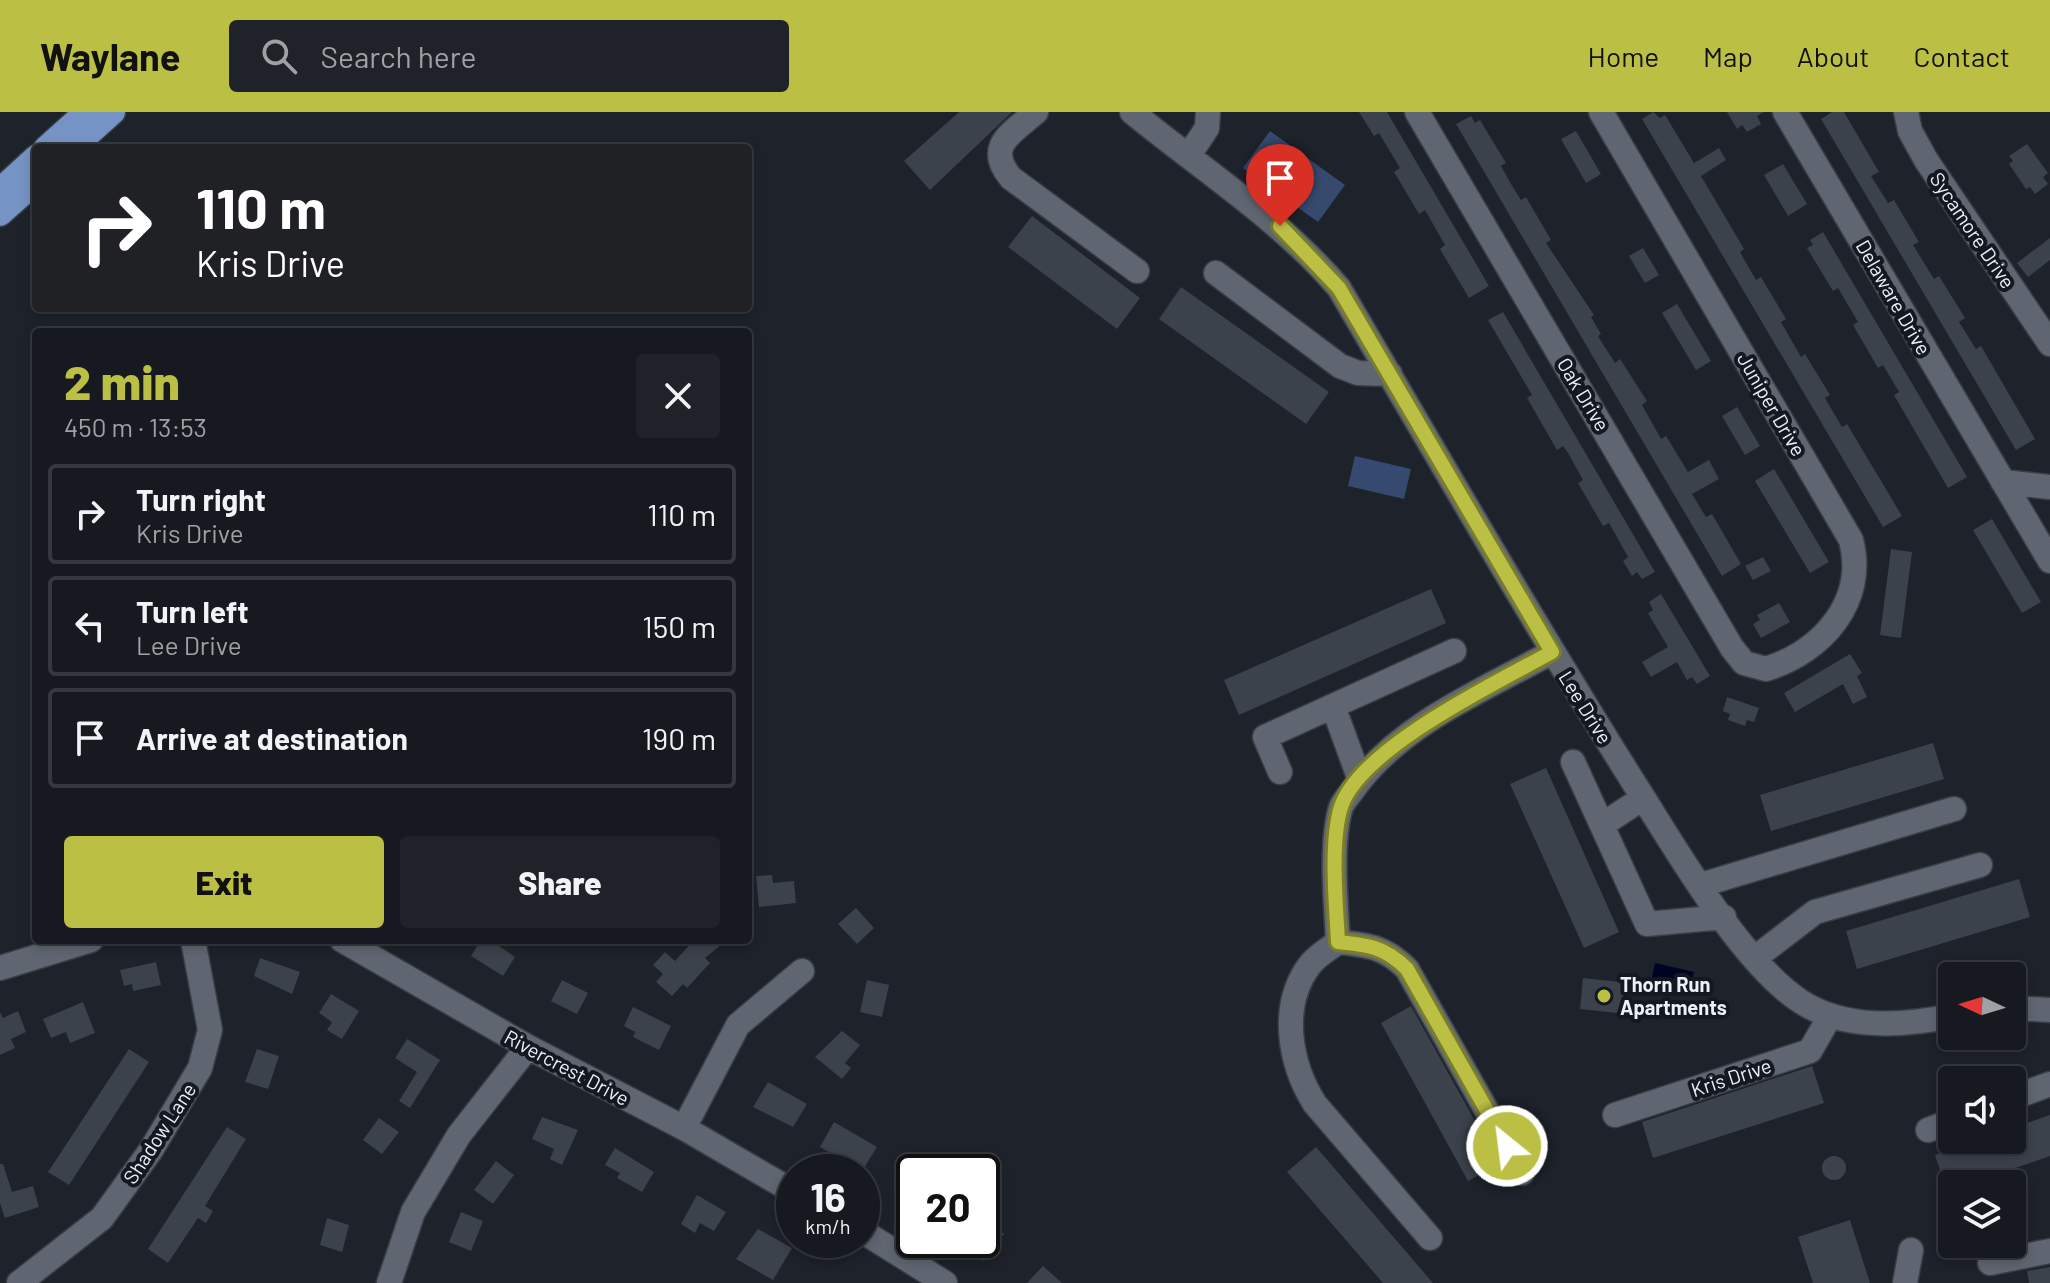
<!DOCTYPE html>
<meta charset="utf-8">
<style>
:root{--surface:#161a20;--page:#1f2329;--text:#f1f3f6;--muted:#9ea1a5;--line:#35383e;--accent:#bbc044}
body{margin:0;font-family:Barlow,sans-serif;background:var(--page);color:var(--text);height:100vh;display:flex;flex-direction:column;font-size:30px;white-space:nowrap}
*{box-sizing:border-box;margin:0}
p{font-size:26px;color:var(--muted)}
.icon{flex:none;width:44px;height:44px;fill:none;stroke:currentColor;stroke-width:2;stroke-linecap:round;stroke-linejoin:round}
.map{position:relative;flex:1;overflow:hidden}
.side{position:absolute;left:32px;top:216px;width:720px;height:616px;display:flex;flex-direction:column;background:var(--surface);border-radius:8px;box-shadow:0 4px 12px #0003,0 0 0 2px var(--line)}
.side>*{flex:none}
.banner{position:absolute;left:32px;top:32px;width:720px;height:168px;border-radius:8px;box-shadow:0 4px 12px #0003,0 0 0 2px var(--line);background:#202124;color:#fff;overflow:hidden}
.needle{width:52px;rotate:274deg}
.buttons{position:absolute;left:1938px;top:850px;display:grid;gap:16px}
.buttons a{display:grid;place-items:center;width:88px;height:88px;border-radius:8px;background:var(--surface);box-shadow:0 4px 12px #0003,0 0 0 2px var(--line);font-size:40px}
.speed{position:absolute;left:776px;top:1042px;display:flex;gap:16px;font-size:40px;font-weight:700;text-align:center}
.speed>*{display:grid;place-content:center;width:104px;height:104px;border-radius:50%;background:var(--surface);box-shadow:0 4px 12px #0003,0 0 0 2px var(--line);line-height:1}
.speed small{font-size:20px;font-weight:400}
.speed .limit{border:4px solid #111;border-radius:12px;background:#fff;color:#111}
.pin{position:absolute;display:grid;place-items:center;width:68px;height:68px;color:#fff;margin:-82px -34px;border-radius:50% 50% 50% 0;rotate:-45deg;box-shadow:0 0 8px #0007}
.pin .icon{rotate:45deg}
.me{position:absolute;width:88px;margin:-44px;rotate:331deg;stroke-linejoin:round;filter:drop-shadow(0 0 6px #0008)}
.turn{display:flex;align-items:center;gap:28px;height:168px;padding:0 32px;font-size:36px}
.turn .icon{width:104px;height:104px;stroke-width:2.5}
.turn b{display:block;font-size:56px;line-height:68px}
.round{display:grid;place-items:center;flex:none;width:84px;height:84px;border-radius:8px;background:var(--page)}
.headline{display:flex;align-items:center;justify-content:space-between;height:136px;padding:0 32px}
h1{font-size:48px;font-weight:800;line-height:60px;color:var(--accent)}
.button{display:flex;gap:16px;margin-top:auto;padding:16px 32px}
.button a{flex:1;height:92px;border-radius:8px;background:var(--accent);color:#111;font-size:32px;font-weight:800;line-height:92px;text-align:center}
.button a+a{background:var(--page);color:var(--text)}
ul{padding:0;list-style:none}
li{display:flex;align-items:center;gap:24px;height:100px;margin:0 16px 12px;padding:0 16px;border:4px solid var(--line);border-radius:8px}
li div{flex:1}
li b{display:block;font-size:30px}
li em{font-style:normal}
header{display:flex;align-items:center;gap:48px;box-sizing:border-box;height:112px;padding:0 40px;background:var(--accent);color:#111}
header strong{font-size:38px}
nav{display:flex;gap:44px;margin-inline-start:auto;font-size:28px}
.search{width:560px;height:72px;background:var(--page);display:flex;align-items:center;gap:20px;box-sizing:border-box;padding:0 28px;border-radius:8px;color:var(--muted);font-size:30px}
.map>svg:first-child{display:block}
</style>
<header>
<strong>Waylane</strong>
<div class="search"><svg class="icon" aria-label="search" viewBox="0 0 24 24"><circle cx="10" cy="10" r="6"/><path d="M15 15l6 6"/></svg>Search here</div>
<nav><a>Home</a><a>Map</a><a>About</a><a>Contact</a></nav>
</header>
<div class="map">
<svg width="2050" height="1171" viewBox="0 0 2050 1171">
<rect width="100%" height="100%" fill="#1d222b"/>
<path fill="#354a6e" d="M1270,19L1345,73L1318,110L1243,56Z
M1355,344L1411,357L1404,387L1348,374Z"/>
<path fill="#000424" d="M1655,851L1694,860L1689,880L1651,870Z"/>
<path fill="#3c424c" d="M959,0H1012L930,78L904,49Z
M1359,0H1387L1489,174L1469,186L1440,137L1445,133L1425,98L1419,102L1394,60L1400,56L1379,21L1374,24Z
M1653,0L1660,6L1665,3L1694,51L1719,36L1726,48L1701,64L1744,137L1740,140L1756,168L1761,165L1786,207L1781,210L1801,245L1805,242L1830,283L1825,286L1842,315L1847,312L1902,404L1883,415L1642,7Z
M1727,0H1764L1757,4L1761,12L1747,20L1742,13L1737,17Z
M1832,0H1844L1879,60L1871,64L1888,91L1894,88L1919,130L1913,133L1934,167L1939,164L1965,206L1959,210L1976,237L1981,234L2035,327L2016,338L1821,7Z
M1471,4L1475,11L1480,8L1506,51L1501,54L1511,72L1521,88L1526,85L1551,128L1546,131L1594,203L1591,205L1601,222L1598,224L1615,251L1620,247L1647,289L1642,293L1661,327L1666,324L1688,360L1709,348L1719,367L1692,382L1706,405L1712,402L1741,452L1722,464L1456,12Z
M1576,19L1601,62L1586,71L1561,27Z
M2027,32L2048,61L2043,65L2048,72L2035,82L2030,75L2026,77L2009,52L2013,49L2009,44Z
M1783,52L1807,92L1788,104L1764,63Z
M1032,104L1140,186L1117,217L1008,135Z
M1823,120L1967,365L1948,376L1894,283L1899,280L1883,253L1878,256L1853,213L1858,210L1838,176L1833,179L1807,136L1813,133L1810,128Z
M2050,126V148L2028,165L2017,151Z
M1643,136L1659,163L1645,171L1629,144Z
M1181,175L1329,280L1306,312L1159,207Z
M1677,192L1711,249L1696,258L1662,201Z
M1503,200L1655,460L1642,467L1637,460L1632,464L1623,449L1628,445L1609,411L1603,414L1578,371L1583,368L1568,341L1563,334L1557,338L1527,286L1532,283L1488,208Z
M1737,295L1760,334L1745,343L1722,304Z
M1774,357L1829,450L1810,461L1755,369Z
M1992,407L2041,490L2022,501L1973,418Z
M1891,437L1912,440L1901,526L1880,523Z
M1763,445L1771,459L1753,468L1745,454Z
M1431,477L1446,511L1239,603L1224,568Z
M1661,482L1710,564L1697,572L1692,565L1687,568L1677,550L1651,565L1642,550L1668,535L1648,501L1653,498L1649,490Z
M1779,491L1790,510L1761,526L1753,512L1760,508L1757,503Z
M1850,542L1862,561L1857,564L1867,585L1853,592L1843,572L1795,600L1784,581Z
M1727,585L1759,596L1754,610L1747,608L1745,614L1728,608L1730,602L1723,599Z
M1933,631L1944,667L1771,719L1760,683Z
M1546,656L1619,820L1584,836L1510,672Z
M772,763L773,771L794,769L796,791L759,795L756,764Z
M2019,767L2030,805L1857,857L1846,819Z
M856,796L874,816L857,832L838,812Z
M481,828H490L515,845L503,864L471,844Z
M694,828H727L705,846L710,851L687,876L683,872L672,884L656,870L663,862L653,853L665,840L675,849Z
M260,846L300,860L292,882L254,864Z
M156,850L161,873L133,879L132,872L124,874L120,858Z
M1583,866L1629,871L1626,902L1580,897Z
M562,868L588,881L577,902L551,889Z
M867,868L889,873L882,905L860,900Z
M331,882L359,899L342,927L327,918L332,910L319,901Z
M83,890L95,921L70,931L66,920L51,926L43,907Z
M1411,894L1499,1052L1468,1069L1381,911Z
M633,895L671,914L659,938L633,925L635,920L624,914Z
M18,899L26,920L11,927L15,936L0,943V900L3,906Z
M842,919L860,933L845,951L851,956L842,967L815,945Z
M407,927L440,948L410,996L399,989L417,960L395,946Z
M129,937L149,950L69,1073L48,1060Z
M257,937L279,944L268,977L245,970Z
M1812,954L1824,991L1653,1046L1642,1010Z
M768,970L807,992L793,1015L753,995Z
M2050,1003V1044L1969,1072H1945L1935,1043L1979,1028H2012V1016Z
M542,1005L578,1018L562,1053L550,1047L554,1037L532,1027Z
M379,1006L399,1020L382,1042L363,1028Z
M834,1010L877,1035L862,1059L820,1035Z
M227,1015L246,1027L205,1094L213,1099L206,1111L198,1106L168,1151L148,1137Z
M1316,1035L1433,1171H1383L1287,1060Z
M615,1036L654,1060L642,1080L617,1066L620,1061L605,1053Z
M1822 1056a12 12 0 1 1 24 0a12 12 0 1 1-24 0Z
M914,1047V1085L897,1076Z
M496,1049L514,1063L493,1092L474,1078Z
M0,1052H3L12,1080L33,1074L39,1095L5,1106L0,1091Z
M697,1083L726,1100L714,1119L700,1111L695,1121L681,1112Z
M461,1100L483,1109L471,1139L449,1130Z
M982,1104L1004,1122L982,1150V1140L967,1128H982Z
M327,1106L349,1113L342,1140L320,1133Z
M1850,1108L1870,1171H1813L1798,1125Z
M758,1117L792,1136L773,1168L736,1147Z
M1043,1154L1062,1171H1027Z
M2050,1155V1171H2029L2027,1159Z"/>
<g fill="none" stroke-linecap="round" stroke-linejoin="round">
<g stroke="#393d45" stroke-width="27">
<path id="minor" d="M1036,0C1012,21 984,34 1011,66L1137,159
M1132,0C1204,59 1279,106 1339,176C1438,345 1535,514 1639,679C1677,739 1742,851 1800,889C1844,918 1902,914 1952,904
M1417,0L1732,536L1744,551L1766,557C1823,539 1867,489 1851,428L1601,0
M1785,0L2050,449
M1906,0L1910,19L1926,48L2050,232
M1189,43L1207,16L1208,0
M1216,161L1340,254L1358,261L1390,262
M2003,370L2050,375
M1573,650L1647,812L1724,805
M1280,660L1265,625L1333,594
M1360,668L1333,594L1454,539
M1602,713L1643,686
M1701,773L1954,697
M342,828L528,935L684,1016L794,1080
M1338,830C1336,792 1330,730 1341,695C1344,688 1351,681 1355,675C1402,611 1484,578 1552,540
M1755,846L1815,800L1980,753
M0,856L91,828
M2012,896L2050,898
M2012,986L2050,972
M1615,1003L1810,939L1830,904
M684,1016L738,913L802,859
M1928,1018L1952,1009
M862,1119L945,1171
M1430,1126L1315,992C1290,953 1279,895 1309,854C1316,844 1329,837 1338,830C1369,833 1385,835 1407,857L1522,1061
M1990,1151L2050,1139
M19,1171L102,1106L151,1038L200,956L210,918L193,828
M389,1171L413,1100L459,1023L528,935
M1905,1171L1911,1138"/>
</g>
<g stroke="#393d45" stroke-width="27">
<path id="major" d="M46,36L86,0
M73,36L113,0
M0,78L36,45
M0,102L36,70"/>
</g>
<use href="#minor" stroke="#5f6671" stroke-width="24"/>
<use href="#major" stroke="#7693c5" stroke-width="24"/>
</g>
<g fill="none" stroke-linecap="round" stroke-linejoin="round">
<g stroke="#7a7d2c" stroke-width="20">
<path id="route" d="M1280,114L1339,176L1552,540C1498,570 1360,636 1341,695C1330,730 1336,792 1338,830C1369,833 1385,835 1407,857L1507,1034"/>
</g>
<use href="#route" stroke="#bbc044" stroke-width="14"/>
</g>
<circle fill="#bbc044" stroke="#141921" stroke-width="3" cx="1604" cy="884" r="8"/>
<g text-anchor="middle" dominant-baseline="central" stroke-width="8" stroke-linejoin="round" paint-order="stroke">
<g font-size="20" fill="#ecf0f7" stroke="#141921">
<text transform="translate(1973 118) rotate(56)">Sycamore Drive</text>
<text transform="translate(1894 185) rotate(60)">Delaware Drive</text>
<text transform="translate(1584 282) rotate(59)">Oak Drive</text>
<text transform="translate(1772 292) rotate(60)">Juniper Drive</text>
<text transform="translate(1586 595) rotate(58)">Lee Drive</text>
<text transform="translate(567 955) rotate(28)">Rivercrest Drive</text>
<text transform="translate(1731 965) rotate(-18)">Kris Drive</text>
<text transform="translate(159 1021) rotate(-57)">Shadow Lane</text>
</g>
<g font-size="20" font-weight="bold" fill="#ecf0f7" stroke="#141921" text-anchor="start">
<text x="1620" y="872">Thorn Run<tspan x="1620" dy="23">Apartments</tspan></text>
</g>
</g>
</svg>
<div class="buttons">
<a><svg class="needle" viewBox="-14 -14 28 28"><path d="M0-13l5 13h-10z" fill="#e53935"/><path d="M0 13l5-13h-10z" fill="#9ea1a5"/></svg></a>
<a><svg class="icon" aria-label="sound" viewBox="0 0 24 24"><path d="M4 9h4l5-4v14l-5-4H4zM17 9q2 3 0 6"/></svg></a>
<a><svg class="icon" aria-label="layers" viewBox="0 0 24 24"><path d="M12 4l9 5-9 5-9-5zM3 14l9 5 9-5"/></svg></a>
</div>
<div class="speed"><div>16<small>km/h</small></div><div class="limit">20</div></div>
<div class="pin" style="left:1280px;top:114px;background:#d93025"><svg class="icon" aria-label="arrive" viewBox="0 0 24 24"><path d="M6 21V4h12l-3 4 3 4H6"/></svg></div>
<svg class="me" style="left:1507px;top:1034px" viewBox="-20 -20 40 40"><circle r="17" fill="#bbc044" stroke="#fff" stroke-width="3"/><path d="M0-11L8 9 0 5-8 9z" fill="#fff"/></svg>
<div class="banner">
<div class="turn"><svg class="icon" aria-label="right" viewBox="0 0 24 24"><path d="M7 20v-9h11M14 6l5 5-5 5"/></svg><div><b>110 m</b>Kris Drive</div></div>
</div>
<section class="side">
<div class="headline"><div><h1>2 min</h1><p>450 m · 13:53</p></div><a class="round"><svg class="icon" aria-label="close" viewBox="0 0 24 24"><path d="M6 6l12 12M18 6L6 18"/></svg></a></div>
<ul>
<li><svg class="icon" aria-label="right" viewBox="0 0 24 24"><path d="M7 20v-9h11M14 6l5 5-5 5"/></svg><div><b>Turn right</b><p>Kris Drive</p></div><em>110 m</em></li>
<li><svg class="icon" aria-label="left" viewBox="0 0 24 24"><path d="M17 20v-9H6M10 6l-5 5 5 5"/></svg><div><b>Turn left</b><p>Lee Drive</p></div><em>150 m</em></li>
<li><svg class="icon" aria-label="arrive" viewBox="0 0 24 24"><path d="M6 21V4h12l-3 4 3 4H6"/></svg><div><b>Arrive at destination</b></div><em>190 m</em></li>
</ul>
<div class="button"><a>Exit</a><a>Share</a></div>
</section>
</div>
